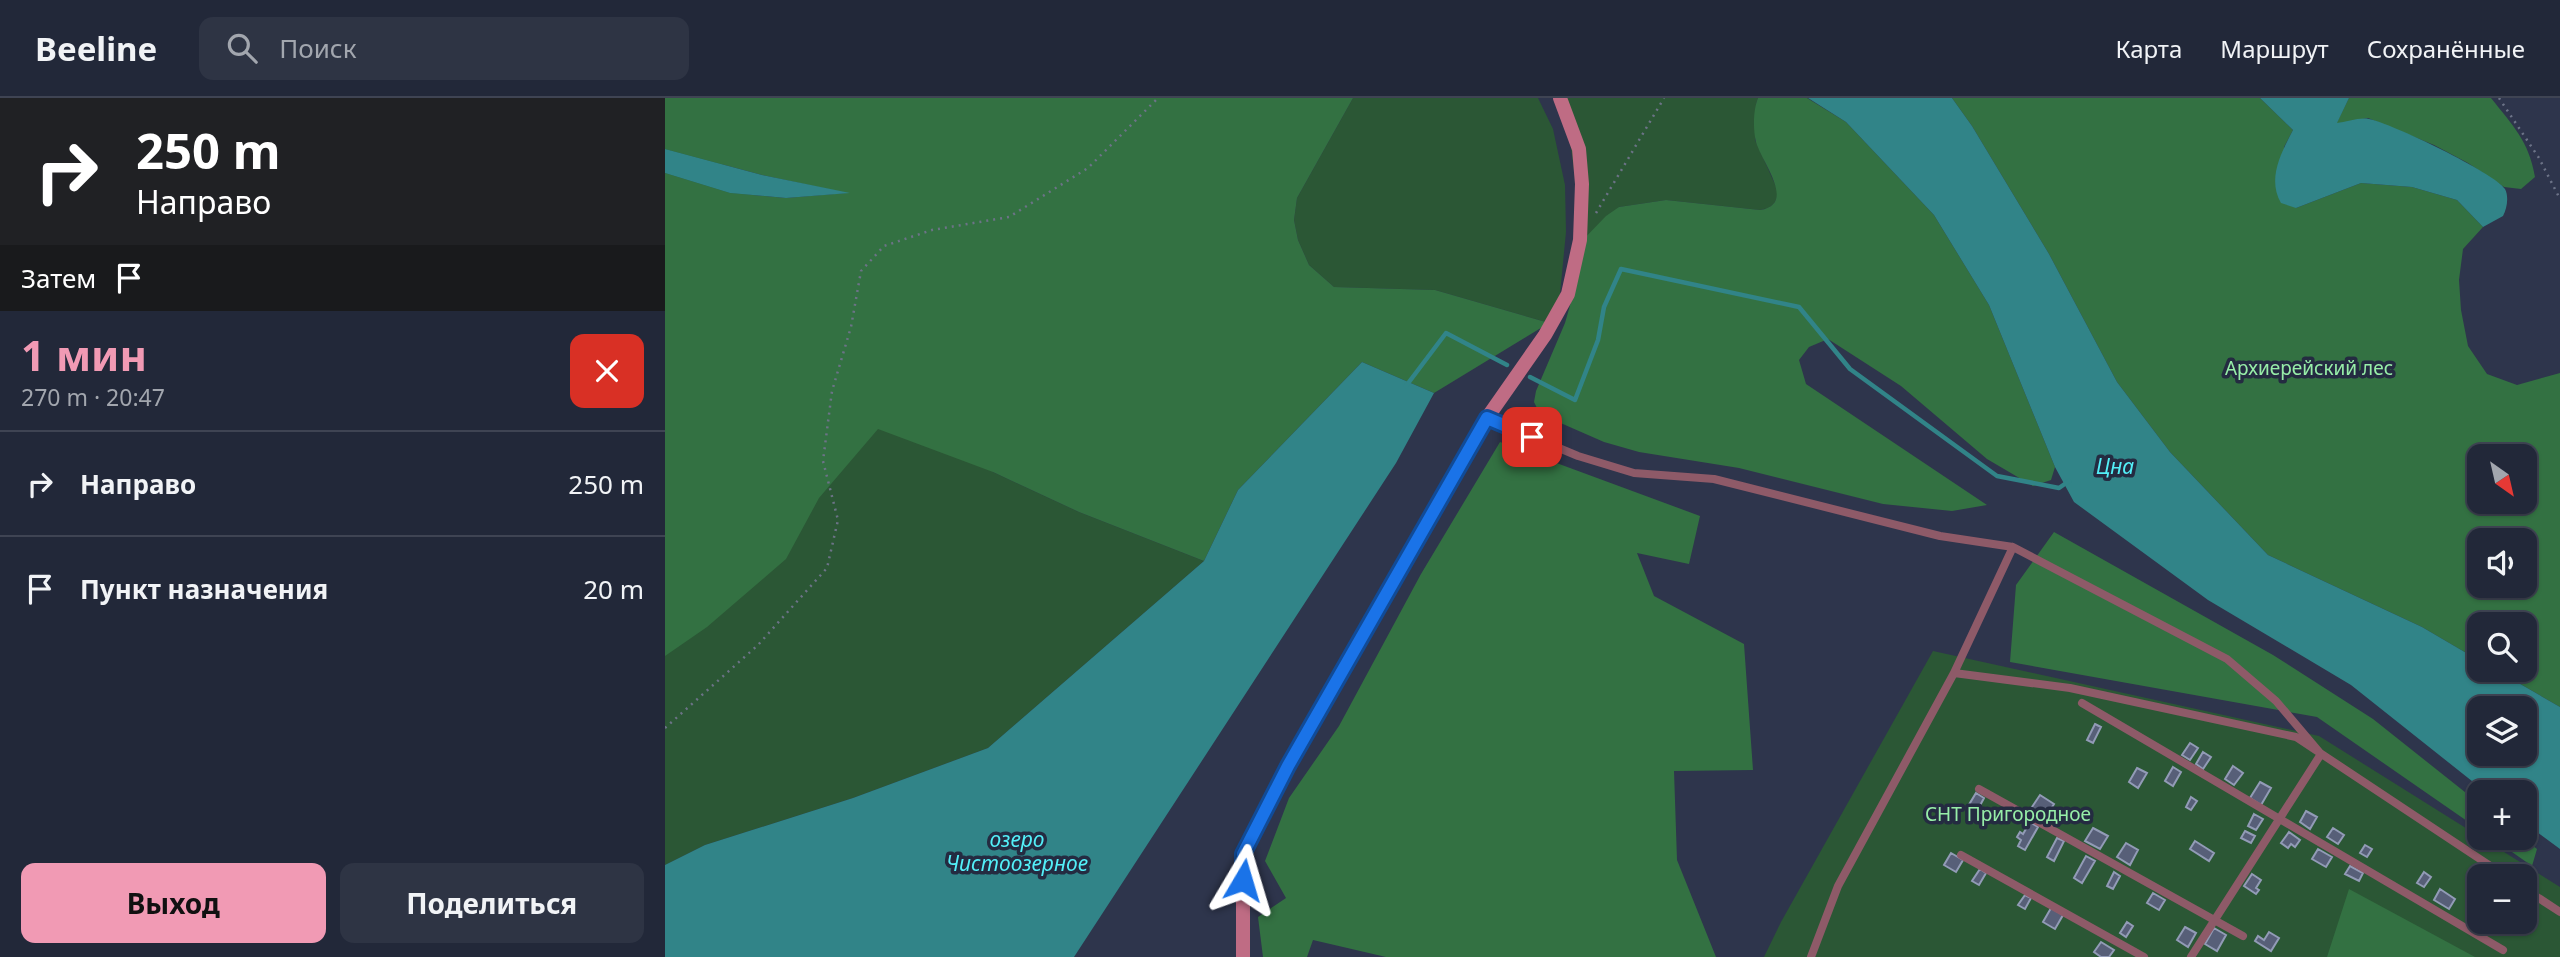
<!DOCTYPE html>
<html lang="ru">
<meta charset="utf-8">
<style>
:root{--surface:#222839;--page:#2e3444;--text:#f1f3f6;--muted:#a2a6ae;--line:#3f4453;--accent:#f19ab4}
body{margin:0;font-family:"Noto Sans",sans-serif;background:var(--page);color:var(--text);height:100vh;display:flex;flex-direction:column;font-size:26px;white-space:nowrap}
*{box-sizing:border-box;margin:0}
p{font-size:23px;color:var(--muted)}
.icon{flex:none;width:38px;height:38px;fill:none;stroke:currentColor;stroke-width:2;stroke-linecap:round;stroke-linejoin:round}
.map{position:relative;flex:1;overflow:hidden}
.panel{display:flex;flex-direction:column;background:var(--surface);width:665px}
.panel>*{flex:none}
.banner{background:#202124;color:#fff;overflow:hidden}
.needle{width:46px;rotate:146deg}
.fabs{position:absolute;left:1802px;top:346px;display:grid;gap:14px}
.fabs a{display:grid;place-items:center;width:70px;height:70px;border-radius:14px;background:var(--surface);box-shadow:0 2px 5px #0004,0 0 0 2px var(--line);font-size:35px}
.pin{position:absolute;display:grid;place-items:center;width:60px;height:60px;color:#fff;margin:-30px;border-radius:14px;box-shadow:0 4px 10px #0006}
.me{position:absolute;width:77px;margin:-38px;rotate:7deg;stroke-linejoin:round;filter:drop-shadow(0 0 5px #0008)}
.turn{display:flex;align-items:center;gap:24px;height:147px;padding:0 21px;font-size:32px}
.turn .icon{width:91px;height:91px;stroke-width:2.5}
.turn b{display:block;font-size:49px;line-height:60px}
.then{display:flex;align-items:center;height:66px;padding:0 21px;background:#0003;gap:14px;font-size:26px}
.round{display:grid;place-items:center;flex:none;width:74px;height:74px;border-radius:14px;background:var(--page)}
.summary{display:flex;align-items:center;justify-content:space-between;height:119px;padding:0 21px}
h1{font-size:42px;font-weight:700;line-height:52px;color:var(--accent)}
.cta{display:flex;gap:14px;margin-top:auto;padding:14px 21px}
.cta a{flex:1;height:80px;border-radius:14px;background:var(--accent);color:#111;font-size:28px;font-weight:700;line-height:80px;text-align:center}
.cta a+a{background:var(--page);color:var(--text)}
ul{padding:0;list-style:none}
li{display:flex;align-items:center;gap:21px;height:105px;padding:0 21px;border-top:2px solid var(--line)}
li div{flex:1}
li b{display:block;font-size:26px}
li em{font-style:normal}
header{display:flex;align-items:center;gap:42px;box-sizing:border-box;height:98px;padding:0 35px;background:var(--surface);border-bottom:2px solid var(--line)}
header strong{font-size:33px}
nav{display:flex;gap:38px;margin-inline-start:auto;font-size:24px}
.search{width:490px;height:63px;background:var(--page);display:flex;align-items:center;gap:18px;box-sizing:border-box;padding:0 24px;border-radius:14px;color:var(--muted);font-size:26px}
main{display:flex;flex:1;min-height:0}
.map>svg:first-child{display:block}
</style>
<header>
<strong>Beeline</strong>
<div class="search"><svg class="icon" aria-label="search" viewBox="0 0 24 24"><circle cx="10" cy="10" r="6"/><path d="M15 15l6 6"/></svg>Поиск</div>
<nav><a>Карта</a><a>Маршрут</a><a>Сохранённые</a></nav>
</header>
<main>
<section class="panel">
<div class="banner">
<div class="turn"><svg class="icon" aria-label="right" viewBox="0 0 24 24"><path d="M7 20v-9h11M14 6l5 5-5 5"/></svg><div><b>250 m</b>Направо</div></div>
<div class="then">Затем<svg class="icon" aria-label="arrive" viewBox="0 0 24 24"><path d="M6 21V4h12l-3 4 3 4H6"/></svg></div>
</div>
<div class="summary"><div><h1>1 мин</h1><p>270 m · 20:47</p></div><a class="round" style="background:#d93025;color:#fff"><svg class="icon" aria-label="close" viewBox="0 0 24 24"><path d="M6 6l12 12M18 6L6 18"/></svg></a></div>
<ul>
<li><svg class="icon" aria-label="right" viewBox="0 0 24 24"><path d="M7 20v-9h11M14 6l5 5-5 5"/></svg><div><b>Направо</b></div><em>250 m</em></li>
<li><svg class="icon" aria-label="arrive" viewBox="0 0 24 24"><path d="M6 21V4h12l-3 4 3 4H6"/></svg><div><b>Пункт назначения</b></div><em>20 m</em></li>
</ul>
<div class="cta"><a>Выход</a><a>Поделиться</a></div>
</section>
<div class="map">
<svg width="1895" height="859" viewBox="0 0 1895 859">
<rect width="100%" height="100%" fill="#2e354c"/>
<path fill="#2b5735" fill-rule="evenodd" d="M0,0L328,374L414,414L539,463L323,650L188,700L40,747L0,767Z
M688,0H873L888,31L900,87L901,134L894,206L884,225L770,192L669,189L644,167L633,142L629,122L632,100Z
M889,0H1093L1091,6L1090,42L1113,93C1112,105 1107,110 1095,112L1001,102L954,109L914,147L913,101L903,29Z
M1268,553L1654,638L1895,789V859H1099L1116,824ZM1815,779H1860V824H1815Z"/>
<path fill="#337142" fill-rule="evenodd" d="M0,0H688L632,100L629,122L633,142L644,167L669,189L770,192L884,225L769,295L697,264L573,392L539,463L414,414L328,374L213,331L154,400L121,461L42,529L0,558V75L65,95L121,100L181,95L97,77L0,51Z
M1093,0H1142L1181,24L1269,117L1324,207L1390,369L1386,382L1368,388L1322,361L1236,288L1163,241L1144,249L1134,262L1141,286L1322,407L1287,413L1218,406L1074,370L974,354L939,344L875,316L869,304L871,293L900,225L910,190L913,147L941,118L954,109L1001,102L1095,112C1132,106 1097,65 1091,44C1088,32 1088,12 1093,0Z
M1287,0H1595L1628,32L1619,49L1631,110L1696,85L1747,89L1792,102L1818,129L1798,151L1794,182L1796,212L1803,248L1822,276L1852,287L1895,275V609L1831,572H1860V527H1815V563L1757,529L1603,457L1505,354L1452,284L1384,156L1307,28ZM1815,359H1860V404H1815ZM1815,443H1860V488H1815Z
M1684,0H1826C1848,28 1864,43 1870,79L1856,91L1839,89L1803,65L1769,47L1703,20L1671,26Z
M835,344L1035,418L1024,466L972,455L989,498L1079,546L1088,672L1009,673L1012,762L1051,859H721L648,842L642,859H598L593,819L621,800L600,763L624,700L674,628L756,476Z
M1389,434L1608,557L1708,621L1815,706V732L1652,619L1345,564L1351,487Z
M1827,740H1858L1872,751L1867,768Z
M1684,791L1810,859H1662Z"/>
<path fill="#318488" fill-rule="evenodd" d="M1143,0H1287L1307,28L1384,156L1452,284L1505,354L1603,457L1757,529L1815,563V572H1831L1895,609V751L1860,725V695H1822L1686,587L1543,502L1409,404L1390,369L1324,207L1269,117L1181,24ZM1815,611H1860V656H1815Z
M1595,0H1684L1672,25C1681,24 1695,19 1704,21C1726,25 1830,75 1840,91C1844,99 1842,110 1838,118L1818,129L1792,102L1747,89L1696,85L1631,110L1616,105C1602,81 1616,55 1628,32Z
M0,51L97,77L185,95L121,100L65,95L0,75Z
M697,264L769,295L731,365L409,859H0V767L40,747L188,700L323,650L539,463L573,392Z"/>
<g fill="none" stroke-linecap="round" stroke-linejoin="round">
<path stroke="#318488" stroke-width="4.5" d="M865,279L910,302L933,242L939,209L956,171L1134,209L1185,271L1332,378L1394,390L1404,383
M741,288L781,235L842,267"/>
</g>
<path fill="#575f78" stroke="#929bb6" stroke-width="2" d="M1430,626L1436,629L1428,645L1422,642Z
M1525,645L1533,650L1525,662L1517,657Z
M1538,654L1546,659L1538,671L1531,666Z
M1568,668L1578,675L1569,687L1560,681Z
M1508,669L1516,674L1508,688L1500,683Z
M1472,670L1482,675L1473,690L1464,684Z
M1595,684L1606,690L1596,707L1585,700Z
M1311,695L1319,700L1311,715L1302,710Z
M1375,697L1389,706L1379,722L1365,712Z
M1526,699L1532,703L1526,712L1521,709Z
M1641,713L1652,719L1645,731L1635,724Z
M1589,716L1598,721L1591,732L1583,728Z
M1365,724L1373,729L1360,752L1353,748L1356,742L1352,739L1355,734L1358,736Z
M1428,730L1443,738L1435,751L1420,743Z
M1668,730L1679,737L1673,746L1662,739Z
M1580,733L1590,738L1586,745L1576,740Z
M1624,734L1635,742L1630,749L1626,746L1623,750L1616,745Z
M1392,740L1399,743L1389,763L1382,759Z
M1530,743L1549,755L1544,763L1525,751Z
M1461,745L1473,752L1465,767L1452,759Z
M1700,747L1707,751L1702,759L1695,755Z
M1653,751L1667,759L1661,769L1647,761Z
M1286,755L1298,762L1291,774L1279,767Z
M1421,758L1430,763L1417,785L1409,780Z
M1685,768L1698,775L1694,783L1680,776Z
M1315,771L1321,775L1314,787L1307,783Z
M1449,774L1455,778L1448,791L1442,788Z
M1759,774L1766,779L1759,789L1752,785Z
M1587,776L1596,782L1591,790L1594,792L1591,796L1579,788Z
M1775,791L1790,801L1784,811L1769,802Z
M1488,795L1500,802L1494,812L1482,805Z
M1360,797L1366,800L1360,811L1353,807Z
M1386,810L1398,817L1390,831L1378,824Z
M1462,824L1468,828L1461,839L1455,835Z
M1520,829L1531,835L1523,849L1512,842Z
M1549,830L1561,837L1552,853L1540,846Z
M1604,834L1614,840L1606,853L1590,843L1593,838L1599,842Z
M1436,844L1449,852L1444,859H1436L1429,854Z"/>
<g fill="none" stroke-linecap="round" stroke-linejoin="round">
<path stroke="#6c7387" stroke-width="2.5" stroke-dasharray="2 5" stroke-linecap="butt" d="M1834,0L1874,60L1895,101
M931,115L999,0
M0,630L93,547L162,470L173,422L158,363L167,293L186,229L196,173L219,148L267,132L344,119L423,70L493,0"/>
<path stroke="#8e5a68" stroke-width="8" d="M822,320L913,358L969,375L1049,381L1275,438L1348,449L1562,561L1611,603L1656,656L1526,859
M1289,575L1348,449
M1417,605L1838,852
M1314,691L1578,838
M1296,757L1479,859
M1860,791L1895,814
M1146,859L1173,788L1289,575L1405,590L1631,639L1842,779"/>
<path stroke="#bf6c84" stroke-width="14" d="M578,859V756L623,668L822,320L880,237L903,196L915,142L917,86L914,51L895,0"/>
</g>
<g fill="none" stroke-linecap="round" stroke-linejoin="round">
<g stroke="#114b97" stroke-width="18">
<path id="route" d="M578,782V756L623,668L822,320L867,339"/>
</g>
<use href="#route" stroke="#1a73e8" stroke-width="12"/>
</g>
<g text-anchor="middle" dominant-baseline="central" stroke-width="7" stroke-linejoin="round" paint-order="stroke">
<g font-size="19" fill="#97eea8" stroke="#242b41">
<text x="1644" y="270">Архиерейский лес</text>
<text x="1343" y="716">СНТ Пригородное</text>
</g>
<g font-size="21" font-style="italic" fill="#53eff8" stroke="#242b41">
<text x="1450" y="368">Цна</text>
<text x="352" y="741">озеро<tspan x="352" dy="24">Чистоозерное</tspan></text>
</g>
</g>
</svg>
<div class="fabs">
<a><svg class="needle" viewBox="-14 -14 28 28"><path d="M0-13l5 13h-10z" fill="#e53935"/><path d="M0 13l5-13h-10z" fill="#a2a6ae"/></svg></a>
<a><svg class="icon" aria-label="sound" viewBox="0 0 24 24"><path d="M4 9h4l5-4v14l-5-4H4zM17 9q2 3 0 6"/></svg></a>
<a><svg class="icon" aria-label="search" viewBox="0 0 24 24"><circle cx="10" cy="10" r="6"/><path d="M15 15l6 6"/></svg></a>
<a><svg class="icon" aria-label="layers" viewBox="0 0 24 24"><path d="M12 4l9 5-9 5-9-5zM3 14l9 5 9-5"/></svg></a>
<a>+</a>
<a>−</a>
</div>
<div class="pin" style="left:867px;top:339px;background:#d93025"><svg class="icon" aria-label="arrive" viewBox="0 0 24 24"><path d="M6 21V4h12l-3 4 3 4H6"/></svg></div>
<svg class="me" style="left:578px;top:782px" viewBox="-20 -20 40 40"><path d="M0-17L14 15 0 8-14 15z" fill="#1a73e8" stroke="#fff" stroke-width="4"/></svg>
</div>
</main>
